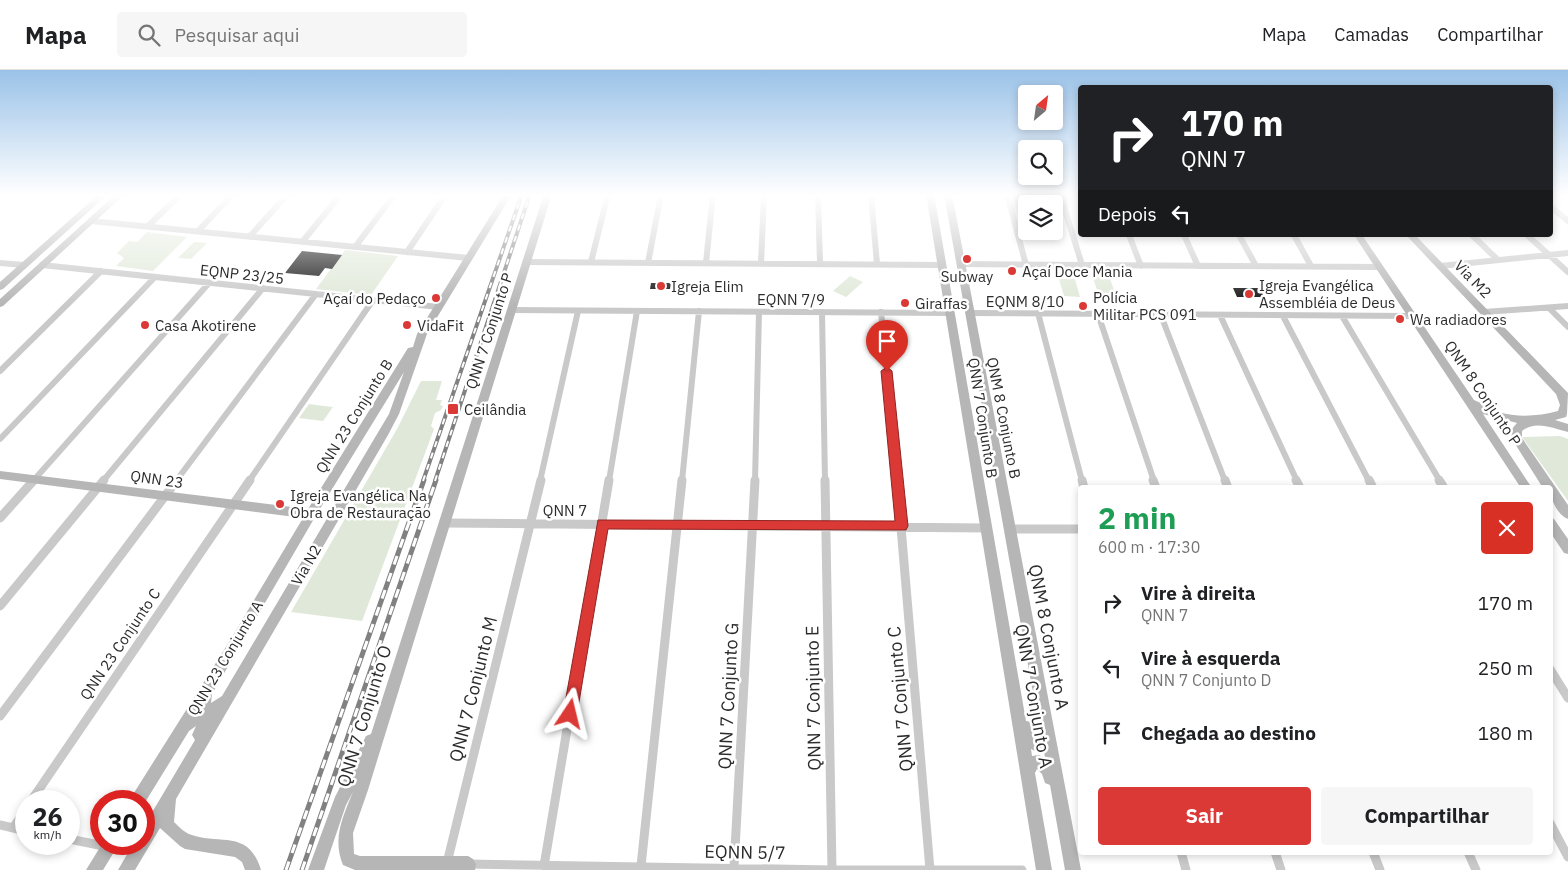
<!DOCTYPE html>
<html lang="pt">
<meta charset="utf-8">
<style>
:root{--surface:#fff;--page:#f6f6f6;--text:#202124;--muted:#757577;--line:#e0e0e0;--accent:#db3936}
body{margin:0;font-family:"IBM Plex Sans",sans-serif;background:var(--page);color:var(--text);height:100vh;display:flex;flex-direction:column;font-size:19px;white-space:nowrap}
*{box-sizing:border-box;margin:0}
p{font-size:16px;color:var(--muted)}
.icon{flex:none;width:28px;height:28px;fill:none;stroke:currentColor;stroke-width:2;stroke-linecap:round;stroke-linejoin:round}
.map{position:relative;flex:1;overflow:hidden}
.details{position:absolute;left:1078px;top:415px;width:475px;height:370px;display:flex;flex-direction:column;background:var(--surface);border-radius:5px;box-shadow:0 2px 8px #0003}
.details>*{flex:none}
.guide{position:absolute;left:1078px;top:15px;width:475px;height:152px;border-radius:5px;box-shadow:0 2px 8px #0003;background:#202124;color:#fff;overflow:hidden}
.needle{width:32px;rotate:29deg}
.controls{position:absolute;left:1018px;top:15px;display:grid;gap:10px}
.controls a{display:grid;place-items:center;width:45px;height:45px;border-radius:5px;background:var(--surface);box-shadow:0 2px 8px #0003;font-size:25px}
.speed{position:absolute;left:15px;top:720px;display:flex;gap:10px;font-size:25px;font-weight:700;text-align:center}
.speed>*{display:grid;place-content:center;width:65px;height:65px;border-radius:50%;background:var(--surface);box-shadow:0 2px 8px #0003;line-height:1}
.speed small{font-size:12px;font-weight:400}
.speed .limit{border:8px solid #d22;background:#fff;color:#111}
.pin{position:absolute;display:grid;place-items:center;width:42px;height:42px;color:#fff;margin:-51px -21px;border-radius:50% 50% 50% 0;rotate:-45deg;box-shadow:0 0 5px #0007}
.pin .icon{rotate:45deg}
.me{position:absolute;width:55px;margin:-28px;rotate:10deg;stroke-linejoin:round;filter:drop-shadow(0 0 4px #0008)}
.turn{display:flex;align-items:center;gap:18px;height:105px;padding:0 20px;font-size:22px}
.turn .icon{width:65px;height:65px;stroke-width:2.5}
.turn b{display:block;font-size:35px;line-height:42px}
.then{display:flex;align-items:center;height:48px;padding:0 20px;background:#0003;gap:10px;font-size:19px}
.round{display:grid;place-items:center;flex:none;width:52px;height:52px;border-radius:5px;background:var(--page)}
.head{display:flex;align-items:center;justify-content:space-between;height:85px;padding:0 20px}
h1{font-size:30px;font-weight:700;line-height:38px;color:#1e9e55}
.primary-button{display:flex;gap:10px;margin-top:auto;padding:10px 20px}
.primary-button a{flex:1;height:58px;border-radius:5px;background:var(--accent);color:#fff;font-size:20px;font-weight:700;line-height:58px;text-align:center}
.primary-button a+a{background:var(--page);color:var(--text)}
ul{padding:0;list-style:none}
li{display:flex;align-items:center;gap:15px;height:65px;padding:0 20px}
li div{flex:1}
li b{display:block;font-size:19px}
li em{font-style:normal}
header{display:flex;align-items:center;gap:30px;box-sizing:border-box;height:70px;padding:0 25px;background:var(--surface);border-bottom:1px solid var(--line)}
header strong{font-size:24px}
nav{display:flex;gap:28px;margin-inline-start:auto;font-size:18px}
.search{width:350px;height:45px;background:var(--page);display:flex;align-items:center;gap:12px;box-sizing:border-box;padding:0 18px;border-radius:5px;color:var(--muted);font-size:19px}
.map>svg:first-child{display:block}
</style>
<header>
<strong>Mapa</strong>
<div class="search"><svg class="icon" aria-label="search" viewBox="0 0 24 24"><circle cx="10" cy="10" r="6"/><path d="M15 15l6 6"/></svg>Pesquisar aqui</div>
<nav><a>Mapa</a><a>Camadas</a><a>Compartilhar</a></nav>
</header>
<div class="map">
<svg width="1568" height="800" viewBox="0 0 1568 800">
<rect width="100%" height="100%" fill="#fff"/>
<path fill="#e0e9d9" d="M147,162L187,167L153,201L116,196L124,188L117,183L129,171L137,172Z
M194,172L207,173L191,189L178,188Z
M345,180L398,186L371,225L316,219Z
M1092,205L1109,206L1115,223H1098Z
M850,206L863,212L846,227L833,221Z
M1059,209H1075L1080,227L1064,226Z
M421,311H442L436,330H442L440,335L443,336L441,340L435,343L431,356L434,359L427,378L362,551L291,542L397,359Z
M309,334L332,337H333L323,351L299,348Z
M1560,366L1568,369V431L1522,367Z"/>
<path fill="#131313" d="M302,181L342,185L332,199L325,198L319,206L285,203Z
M651,213H671L670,219H650Z
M1233,218H1260L1264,227H1237Z"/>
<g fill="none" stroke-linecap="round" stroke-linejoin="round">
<path stroke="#c9c9c9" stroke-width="6" d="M818,124L820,193
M871,124L877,194
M1007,124L1026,195
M1060,124L1082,195
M1550,136L1568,151
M91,151L469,188
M148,156L181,124
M198,161L233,124
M1129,165L1141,196
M1184,165L1198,196
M1239,165L1256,196
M1294,165L1311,196
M1472,165L1498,190
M1527,165L1568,202
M250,166L288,124
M303,171L341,124
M355,177L395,124
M407,182L446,124
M527,192L942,195
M591,192L608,124
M0,193L24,195
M648,193L661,124
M706,193L713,124
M761,193L764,124
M961,194L1379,197
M42,195L439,237
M1440,196L1568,183
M1549,238L1568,257
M511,240L951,243
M822,242L825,411
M881,242L898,411
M1484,242L1568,236
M969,243L1411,246
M1038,243L1082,411
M1160,243L1225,411
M1098,244L1154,411
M1220,245L1297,411
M1283,246L1369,411
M1342,246L1440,411
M0,301L101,201
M0,369L155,207
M33,411L209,213
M103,411L263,218
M176,411L316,224
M249,411L373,230
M540,411L578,241
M609,411L637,241
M682,411L699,241
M755,411L759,242"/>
<path stroke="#c9c9c9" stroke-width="9" d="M825,410L832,800
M897,410L930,800
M1082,410L1084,418
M1153,410L1156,418
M1225,410L1228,418
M1296,410L1300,418
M1369,410L1373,418
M1439,410L1444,418
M0,448L34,410
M444,453L986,458
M1010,459H1080
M0,536L104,410
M1550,599L1568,628
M0,646L177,410
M31,731L250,410
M1550,753L1568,787
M0,755L26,761
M13,758L26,739
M69,769L109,777
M1181,782L1186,800
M1275,782L1281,800
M1373,782L1380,800
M1468,782L1476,800
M447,793L541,410
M468,794L832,800H1022
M544,796L609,410
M641,796L682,410
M734,798L755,410"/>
<path fill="#b6b6b6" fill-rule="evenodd" d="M99,124H108L3,219L0,220V212Z
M116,124H125L3,236L0,237V229Z
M504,124H512L427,264L399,344L388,365L176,729L174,752C178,756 184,762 189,764C220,776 248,758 261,800H245L242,792L235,787L185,779L180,776L160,758L135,800H118L133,774H144V756L195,670L192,665L196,656L189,661L144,734V731H130L132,726L229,572L303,448L0,409V401L308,439L408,278L413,277L417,264ZM404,302L389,344L380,359L222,626L211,633L212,624L315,447Z
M544,124H552L368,720L353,763L354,784L360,786H468L473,789L476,794L475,800H355L343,795C332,769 343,746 353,722L346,735L324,800H308L335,727L366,666L371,664Z
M926,124H934L1026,651L1032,652L1035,665L1041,668L944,124H952L1081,800H1065L1050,715L1045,713L1042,704L1037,699L1035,703L1052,800H1036ZM1031,679L1037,682L1044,681L1045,688L1039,685L1032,686Z
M1354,165H1362L1474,330C1482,333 1490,339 1499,342C1518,348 1539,346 1558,341L1560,335L1556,324L1406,165H1415L1568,323L1567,344L1566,347L1555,350L1568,354V362C1553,358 1535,350 1522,361V368L1568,435V449C1557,445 1550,428 1550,418H1543L1512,369L1511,360L1517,353L1483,344L1532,418H1521Z
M1550,447L1554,449L1568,469V484L1564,483L1550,462Z
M102,774H119L103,800H86Z"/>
<g stroke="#818181" stroke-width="4">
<path id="rail-far1" d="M423,411L522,124
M435,411L530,124"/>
</g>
<g stroke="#818181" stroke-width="5">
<path id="rail" d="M286,800L424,410
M302,800L436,410"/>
</g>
<use href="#rail-far1" stroke="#fff" stroke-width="2" stroke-dasharray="6" stroke-linecap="butt"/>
<use href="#rail" stroke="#fff" stroke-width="3" stroke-dasharray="9" stroke-linecap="butt"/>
</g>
<linearGradient id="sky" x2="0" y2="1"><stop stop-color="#9ac2e8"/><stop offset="0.53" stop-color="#fff"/><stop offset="1" stop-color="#fff" stop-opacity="0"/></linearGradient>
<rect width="1568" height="236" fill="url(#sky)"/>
<path fill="#db3936" stroke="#8e2523" d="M887,297L892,301L908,456L906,460L608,459L577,644L575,648L570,650L565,648L563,644L598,450L895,451L881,301Z"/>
<g fill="#db3936" stroke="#fff" stroke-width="2">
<circle cx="967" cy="189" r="5"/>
<circle cx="1012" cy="201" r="5"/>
<circle cx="661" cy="216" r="5"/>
<circle cx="1249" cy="224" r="5"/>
<circle cx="436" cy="228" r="5"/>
<circle cx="905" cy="233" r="5"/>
<circle cx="1083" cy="236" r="5"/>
<circle cx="1400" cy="249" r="5"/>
<circle cx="145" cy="255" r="5"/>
<circle cx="407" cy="255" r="5"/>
<rect x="447" y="333" width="12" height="12" rx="2.5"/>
<circle cx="280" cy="434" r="5"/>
</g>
<g text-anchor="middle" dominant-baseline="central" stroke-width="5" stroke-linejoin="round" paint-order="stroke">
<g font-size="15" fill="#2c2c2c" stroke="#fff" text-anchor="start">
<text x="1022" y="201">Açaí Doce Mania</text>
<text x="967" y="206" text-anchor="middle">Subway</text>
<text x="1259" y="215">Igreja Evangélica<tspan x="1259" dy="17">Assembléia de Deus</tspan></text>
<text x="671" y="216">Igreja Elim</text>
<text x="1093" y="227">Polícia<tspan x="1093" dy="17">Militar PCS 091</tspan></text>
<text x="426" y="228" text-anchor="end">Açaí do Pedaço</text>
<text x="915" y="233">Giraffas</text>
<text x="1410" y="249">Wa radiadores</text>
<text x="155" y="255">Casa Akotirene</text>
<text x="417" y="255">VidaFit</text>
<text x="464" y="339">Ceilândia</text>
<text x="290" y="425">Igreja Evangélica Na<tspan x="290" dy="17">Obra de Restauração</tspan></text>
</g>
<g font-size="15" fill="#2c2c2c" stroke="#fff">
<text transform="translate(242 204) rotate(6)">EQNP 23/25</text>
<text transform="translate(1473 209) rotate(46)">Via M2</text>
<text x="791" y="229">EQNN 7/9</text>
<text x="1025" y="231">EQNM 8/10</text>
<text transform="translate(489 261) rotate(-72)">QNN 7 Conjunto P</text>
<text transform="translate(1483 323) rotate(56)">QNM 8 Conjunto P</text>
<text transform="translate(354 346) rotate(-58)">QNN 23 Conjunto B</text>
<text transform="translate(983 348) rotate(81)">QNN 7 Conjunto B</text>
<text transform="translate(1004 348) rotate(79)">QNM 8 Conjunto B</text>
<text transform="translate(157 409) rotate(8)">QNN 23</text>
<text x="565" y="440">QNN 7</text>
<text transform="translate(306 495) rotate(-60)">Via N2</text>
<text transform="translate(120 574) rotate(-56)">QNN 23 Conjunto C</text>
<text transform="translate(225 588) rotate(-59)">QNN 23 Conjunto A</text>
</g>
<g font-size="18" fill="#2c2c2c" stroke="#fff">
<text transform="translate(1049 567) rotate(79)">QNM 8 Conjunto A</text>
<text transform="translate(473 619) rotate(-76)">QNN 7 Conjunto M</text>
<text transform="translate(728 626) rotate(-87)">QNN 7 Conjunto G</text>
<text transform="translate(1034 626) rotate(80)">QNN 7 Conjunto A</text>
<text transform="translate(813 628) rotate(-91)">QNN 7 Conjunto E</text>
<text transform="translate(900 629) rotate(-95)">QNN 7 Conjunto C</text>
<text transform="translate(364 646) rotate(-73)">QNN 7 Conjunto O</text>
<text transform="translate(745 782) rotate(1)">EQNN 5/7</text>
</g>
</g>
</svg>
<div class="controls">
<a><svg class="needle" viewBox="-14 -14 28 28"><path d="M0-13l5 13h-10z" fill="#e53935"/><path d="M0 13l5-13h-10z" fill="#757577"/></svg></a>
<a><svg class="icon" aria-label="search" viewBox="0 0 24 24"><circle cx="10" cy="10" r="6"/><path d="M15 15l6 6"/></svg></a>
<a><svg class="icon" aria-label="layers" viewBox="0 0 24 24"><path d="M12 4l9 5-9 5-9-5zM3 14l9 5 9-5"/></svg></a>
</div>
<div class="speed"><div>26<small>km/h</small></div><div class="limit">30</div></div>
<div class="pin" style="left:887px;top:301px;background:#d93025"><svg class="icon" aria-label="arrive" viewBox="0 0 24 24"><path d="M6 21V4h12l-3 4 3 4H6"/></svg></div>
<svg class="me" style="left:570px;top:644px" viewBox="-20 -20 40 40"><path d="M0-17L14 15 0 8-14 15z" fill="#db3936" stroke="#fff" stroke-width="4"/></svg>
<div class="guide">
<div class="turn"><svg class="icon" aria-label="right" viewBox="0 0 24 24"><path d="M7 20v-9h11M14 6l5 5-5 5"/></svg><div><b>170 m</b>QNN 7</div></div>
<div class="then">Depois<svg class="icon" aria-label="left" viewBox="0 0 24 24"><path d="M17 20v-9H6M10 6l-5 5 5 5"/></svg></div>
</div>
<section class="details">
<div class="head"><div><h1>2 min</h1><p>600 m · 17:30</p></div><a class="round" style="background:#d93025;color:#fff"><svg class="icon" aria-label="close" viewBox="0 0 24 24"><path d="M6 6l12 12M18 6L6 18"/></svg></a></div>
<ul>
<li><svg class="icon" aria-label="right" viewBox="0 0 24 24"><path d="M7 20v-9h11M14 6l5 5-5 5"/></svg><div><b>Vire à direita</b><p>QNN 7</p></div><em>170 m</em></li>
<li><svg class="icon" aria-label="left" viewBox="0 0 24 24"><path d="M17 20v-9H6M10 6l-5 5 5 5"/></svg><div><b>Vire à esquerda</b><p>QNN 7 Conjunto D</p></div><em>250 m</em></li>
<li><svg class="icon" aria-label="arrive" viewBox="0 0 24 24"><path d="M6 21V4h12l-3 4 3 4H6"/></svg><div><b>Chegada ao destino</b></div><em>180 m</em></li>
</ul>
<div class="primary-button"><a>Sair</a><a>Compartilhar</a></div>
</section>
</div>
